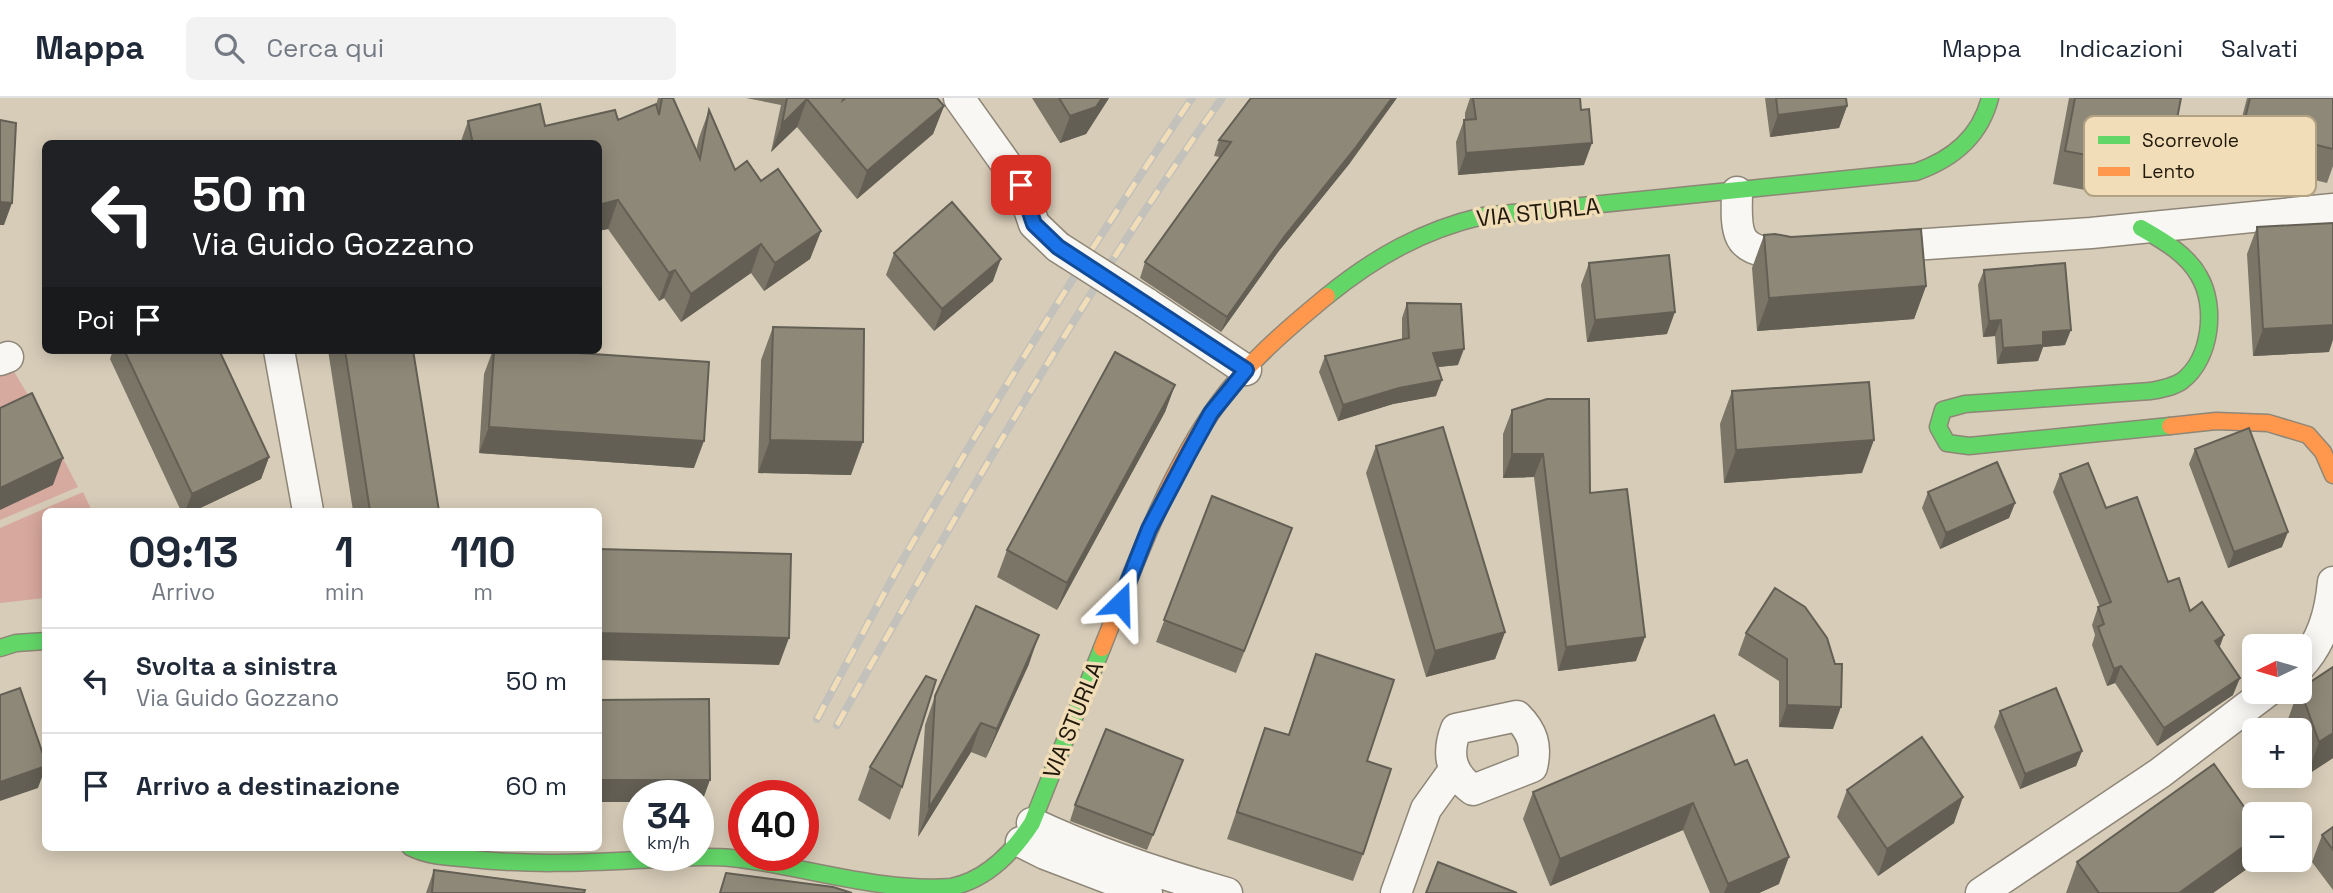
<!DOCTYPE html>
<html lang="it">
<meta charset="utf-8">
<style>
:root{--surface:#fff;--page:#f2f2f3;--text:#1f2937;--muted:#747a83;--line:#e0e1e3}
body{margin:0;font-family:"Space Grotesk",sans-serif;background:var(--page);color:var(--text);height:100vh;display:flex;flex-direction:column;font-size:26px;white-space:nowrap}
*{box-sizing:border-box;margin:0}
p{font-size:23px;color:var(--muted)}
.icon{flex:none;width:38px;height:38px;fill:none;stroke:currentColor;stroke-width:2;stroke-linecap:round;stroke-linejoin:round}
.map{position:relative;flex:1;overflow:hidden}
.panel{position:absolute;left:42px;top:410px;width:560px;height:343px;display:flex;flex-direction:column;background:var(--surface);border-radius:10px;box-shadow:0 4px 18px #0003}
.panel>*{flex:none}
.top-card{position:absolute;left:42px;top:42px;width:560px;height:214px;border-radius:10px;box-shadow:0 4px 18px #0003;background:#202124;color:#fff;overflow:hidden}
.needle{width:46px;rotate:265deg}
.controls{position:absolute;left:2242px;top:536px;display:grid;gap:14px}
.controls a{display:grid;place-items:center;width:70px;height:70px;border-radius:10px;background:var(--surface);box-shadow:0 4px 18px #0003;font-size:35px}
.speed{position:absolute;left:623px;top:682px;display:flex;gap:14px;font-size:35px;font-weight:700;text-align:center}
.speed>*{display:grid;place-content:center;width:91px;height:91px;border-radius:50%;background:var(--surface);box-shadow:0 4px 18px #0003;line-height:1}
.speed small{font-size:18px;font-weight:400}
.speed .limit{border:10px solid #d22;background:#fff;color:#111}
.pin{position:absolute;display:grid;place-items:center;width:60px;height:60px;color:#fff;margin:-30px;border-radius:14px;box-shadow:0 4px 10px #0006}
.me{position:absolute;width:77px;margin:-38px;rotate:22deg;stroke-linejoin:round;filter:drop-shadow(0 0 5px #0008)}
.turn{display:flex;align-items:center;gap:24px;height:147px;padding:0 35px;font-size:32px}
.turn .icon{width:91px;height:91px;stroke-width:2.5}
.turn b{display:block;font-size:49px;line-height:60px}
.then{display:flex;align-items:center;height:66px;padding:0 35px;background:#0003;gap:14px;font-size:26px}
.eta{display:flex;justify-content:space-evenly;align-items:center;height:119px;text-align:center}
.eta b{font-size:42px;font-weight:600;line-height:49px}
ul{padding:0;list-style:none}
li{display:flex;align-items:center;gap:21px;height:105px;padding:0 35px;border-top:2px solid var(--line)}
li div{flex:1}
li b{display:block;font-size:26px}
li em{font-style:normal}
header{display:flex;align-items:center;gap:42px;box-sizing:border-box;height:98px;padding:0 35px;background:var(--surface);border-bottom:2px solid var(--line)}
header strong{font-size:33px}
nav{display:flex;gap:38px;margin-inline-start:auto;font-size:24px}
.search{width:490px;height:63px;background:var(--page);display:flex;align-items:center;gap:18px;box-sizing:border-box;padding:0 24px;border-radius:10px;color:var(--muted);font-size:26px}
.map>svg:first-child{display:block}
</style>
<header>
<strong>Mappa</strong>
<div class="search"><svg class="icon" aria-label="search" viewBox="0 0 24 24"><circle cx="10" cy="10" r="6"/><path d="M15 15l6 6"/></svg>Cerca qui</div>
<nav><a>Mappa</a><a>Indicazioni</a><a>Salvati</a></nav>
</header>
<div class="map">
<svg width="2333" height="795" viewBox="0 0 2333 795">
<rect width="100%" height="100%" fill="#d7ccb8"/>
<path fill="#d7aa9f" d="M0,251L41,318L78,389L0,422Z"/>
<path fill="#d7a89d" d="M83,394L92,413H46L45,500L0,505V430Z"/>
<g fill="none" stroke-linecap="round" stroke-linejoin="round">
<g stroke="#8e8677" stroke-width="33">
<path id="street" d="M959,0L1021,87L1034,126L1058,149
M1737,94C1737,107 1735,127 1741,139C1750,157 1782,156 1799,155
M1883,149L2091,135L2333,111
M1146,205L1246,272
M279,252L308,413
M0,262L8,259
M2300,568C2322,544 2330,516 2333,484
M1517,618C1533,634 1537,648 1532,669L1473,692C1451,676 1446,657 1456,631Z
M1032,725C1095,755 1160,776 1227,795
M1021,744L1045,756L1147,795
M1396,795L1426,711L1454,672
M1981,795L2160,675L2268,593"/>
</g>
<g stroke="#8e8677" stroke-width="19">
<path id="fast" d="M2141,130C2162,142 2187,156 2199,178C2217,208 2211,261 2182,283C2173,289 2162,291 2151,293L1965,306L1943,312L1938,329L1947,345L1969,348L2170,328
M1327,198C1375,159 1423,132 1483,118L1916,74C1953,61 1980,39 1990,0
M0,550L16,545L46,543
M410,749C429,759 451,759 472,761C527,767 581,765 636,762C668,761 699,757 731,760C800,767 882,795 951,789C986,782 1013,754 1032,725L1102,550"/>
</g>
<g stroke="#8e8677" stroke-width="19">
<path id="slow" d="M2170,328L2216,323L2268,325L2308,337L2323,354L2333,377
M1102,550C1135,468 1165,380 1217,307C1246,266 1288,230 1327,198"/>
</g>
<use href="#street" stroke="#f9f7f4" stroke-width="30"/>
<use href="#fast" stroke="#63d668" stroke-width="16"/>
<use href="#slow" stroke="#ff974d" stroke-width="16"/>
<g stroke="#c3c1bb" stroke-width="8">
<path id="rail" d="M817,621C851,558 884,493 921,430C1006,284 1097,140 1192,0
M837,627C957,414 1080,200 1222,0"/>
</g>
<use href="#rail" stroke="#f1ddb7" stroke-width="5" stroke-dasharray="16" stroke-linecap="butt"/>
<g stroke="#8e8677" stroke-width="33" stroke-linecap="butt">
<path id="street-bridge" d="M1058,149L1146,205"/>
</g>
<use href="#street-bridge" stroke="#f9f7f4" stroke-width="30"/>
</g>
<path fill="#7a7567" d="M658,0H673L696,53L699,40L709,12L735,72L761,83L821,133L810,161L764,193L751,175L681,224L664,200L659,203L608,131L598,133V46H460L468,23L545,28L618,22L656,7Z
M746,0H844L843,2L944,8L933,36L857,101L797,29L771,54L781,7Z
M1032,0H1109L1086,36L1060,45Z
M1470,0H1580L1584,67L1458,77L1456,44L1464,22H1465V15Z
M1765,0H1846L1847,8L1839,30L1770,39Z
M2069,0H2181L2175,31L2163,64L2126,57L2124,64L2112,97L2053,86Z
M2247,0H2333V68L2327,85L2265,70L2262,78L2229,70Z
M1219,42L1350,65L1278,154L1221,234L1140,180L1145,164L1220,59L1214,58Z
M2257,129L2329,254L2253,258L2247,156Z
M1764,137L1926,188L1914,221L1757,233L1752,170Z
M894,155L993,183L934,233L886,177Z
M1589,165L1667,236L1587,244L1581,187Z
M1984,172L2065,247L2043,249L2038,263L1997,266L1995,238L1983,239L1978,187Z
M1407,205L1458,267L1438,269L1436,298L1393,306L1338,323L1319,274L1325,258L1402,241V220Z
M773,229L851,377L758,375L761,262Z
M113,252H219L269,359L261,381L194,413H181L110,261Z
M328,252H413L439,413H353Z
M493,252H494L694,370L479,355L484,276Z
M1175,287L1165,314L1057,512L997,479L1007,452Z
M1732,293L1862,375L1724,385L1720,326Z
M1512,312L1590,395L1636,563L1558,573L1534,379L1503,380V336Z
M1376,348L1505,534L1495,561L1426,579L1366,375Z
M2195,351L2282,449L2228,470L2189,366Z
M2060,376L2106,410L2168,484L2219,549L2233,597L2157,648L2115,585L2107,588L2092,547L2095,537L2092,527L2098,509H2100L2053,394Z
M1928,394L2015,405L2009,420L1940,451L1922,410Z
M1212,398L1284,452L1236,575L1156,544Z
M1775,490L1833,631L1779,629V583L1738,557L1746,535Z
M1316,556L1367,663L1363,756L1353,783L1227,741L1265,630L1288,637Z
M1029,566L986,660L971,654L918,739L925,627L935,598Z
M2333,569V660L2307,677L2300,658V632H2290L2287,624L2298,593Z
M2000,613L2082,653L2076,668L2020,691L1994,629Z
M1714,617L1779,786L1759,795H1710L1683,732L1550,788L1523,721L1533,694Z
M870,669L902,689L890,722L858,702Z
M1177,678L1147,752L1070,723L1075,707Z
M1847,692L1954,725L1878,778L1837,719Z
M2254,723V759L2251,768L2213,795H2066L2077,764Z
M2333,729V792L2312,764L2322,737Z
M434,772L584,795H426Z"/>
<path fill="#635f54" d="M1102,0H1109L1086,36L1060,45L1070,18Z
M1392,0H1397L1350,65L1278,154L1221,234L1227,219L1284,139Z
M807,1L797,29L771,54L782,26Z
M944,8L933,36L857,101L867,73Z
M1847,8L1839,30L1770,39L1778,17Z
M1592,45L1584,67L1458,77L1466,55Z
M618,102L608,131L598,133V107Z
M0,104L12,105L4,127H0Z
M821,133L810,161L764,193L775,165Z
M761,146L751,175L681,224L691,196Z
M1001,161L993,183L934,233L942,211Z
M675,172L664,200L659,203L669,175Z
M1926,188L1914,221L1757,233L1769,200Z
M1675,214L1667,236L1587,244L1595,222Z
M2001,222L1995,238L1983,239L1989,223Z
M2333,227V242L2329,254L2253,258L2263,231Z
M2071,232L2065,247L2043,249L2038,263L1997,266L2003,250L2043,234Z
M1464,251L1458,267L1428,270L1433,255Z
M1442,282L1436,298L1393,306L1338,323L1343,307L1399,290Z
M1175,287L1165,314L1057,512L1067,485Z
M489,329L704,343L694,370L479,355Z
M770,342L863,344L851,377L758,375Z
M1874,342L1862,375L1724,385L1736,352Z
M1512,356H1543L1534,379L1503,380Z
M269,359L261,381L194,413H185L192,396Z
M63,360L53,387L0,412V390Z
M2015,405L2009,420L1940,451L1946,435Z
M2288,434L2282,449L2228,470L2234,454Z
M1505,534L1495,561L1426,579L1435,553Z
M598,535L789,540L779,567L598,562Z
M1039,537L1029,566L986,660L997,631Z
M2224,537L2218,554L2215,543Z
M1645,539L1636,563L1558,573L1566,549Z
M2121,568L2115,585L2107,588L2114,571Z
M2240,580L2233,597L2157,648L2164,630Z
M1787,607L1841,609L1833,631L1779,629Z
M981,625L971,654L918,739L929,710Z
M2333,635V660L2307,677L2319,644Z
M2082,653L2076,668L2020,691L2025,676Z
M46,668L38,690L0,703V684Z
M598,682H710L702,704H698V698H639V704H598Z
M1963,699L1954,725L1878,778L1887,751Z
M1693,705L1683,732L1550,788L1560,761Z
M2254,741V759L2251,768L2213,795H2179Z
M1789,759L1779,786L1759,795H1724L1728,786Z"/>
<path fill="#8e8878" stroke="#635f54" stroke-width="2" d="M662,0H673L700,61L709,12L735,72L747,63L761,83L778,71L821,133L775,165L761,146L691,196L675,172L669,175L618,102L598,107V46H473L468,23L540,6L545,28L615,12L618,22L656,6L659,17Z
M787,0H844L843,2L846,0H937L944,8L867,73L807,1L782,26Z
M1059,0H1102L1096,9L1070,18Z
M1251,0H1392L1356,49L1284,139L1227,219L1145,164L1231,44L1219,42Z
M1473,0H1580L1581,12L1589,11L1592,45L1466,55L1464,22L1476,21Z
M1776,0H1846L1847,8L1778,17Z
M2075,0H2181L2175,31L2132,23L2124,64L2065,53Z
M2250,0H2333V51L2276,37L2274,45L2241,37Z
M0,22L16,25L12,105L0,104Z
M952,104L1001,161L942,211L894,155Z
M2333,125V227L2263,231L2257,129Z
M1921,131L1926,188L1769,200L1764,137L1775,136L1791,139Z
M1669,157L1675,214L1595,222L1589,165Z
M2065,165L2071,232L2043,234V247L2003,250L2001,222L1989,223L1984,172Z
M1407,205L1461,206L1464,251L1433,255L1442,282L1399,290L1343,307L1325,258L1409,240Z
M773,229L864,231L863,344L770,342Z
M124,252H219L269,359L192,396Z
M345,252H413L439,413H370Z
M494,252H535L709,264L704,343L489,329Z
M1115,254L1175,287L1067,485L1007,452Z
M1869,284L1874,342L1736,352L1732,293Z
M32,295L63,360L0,390V310Z
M1547,301H1589L1590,395L1627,391L1645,539L1566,549L1543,356H1512V312Z
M1443,329L1505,534L1435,553L1376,348Z
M2249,330L2288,434L2234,454L2195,351Z
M1997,364L2015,405L1946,435L1928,394Z
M2088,365L2106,410L2137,399L2168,484L2179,480L2190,513L2202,504L2224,537L2215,543L2240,580L2164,630L2121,568L2114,571L2098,529L2104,526L2098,509L2111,504L2060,376Z
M1212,398L1292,430L1244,553L1164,522Z
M598,451L791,456L789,540L598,535Z
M1775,490L1805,509L1827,540L1835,566H1842L1841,609L1787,607V561L1746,535Z
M976,508L1039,537L997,631L981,625L929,710L935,598Z
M1316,556L1394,582L1367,663L1391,671L1363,756L1237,714L1265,630L1289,637Z
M2333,569V635L2319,644L2300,591Z
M926,578L936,582L902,689L870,669Z
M20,590L46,665V668L0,684V597Z
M2056,590L2082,653L2025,676L2000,613Z
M709,601L710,682H598V602Z
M1714,617L1735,667L1747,662L1789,759L1728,786L1693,705L1560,761L1533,694Z
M1106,631L1183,662L1153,737L1075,707Z
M1922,639L1963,699L1887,751L1847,692Z
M2214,666L2254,723V741L2179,795H2099L2077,764Z
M2333,729V752L2322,737Z
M1438,764L1517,795H1426Z
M434,772L585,792L584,795H432Z
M726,775L833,789L852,795H720Z"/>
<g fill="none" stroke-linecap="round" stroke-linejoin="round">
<g stroke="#114b97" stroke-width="18">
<path id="route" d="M1021,87L1034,126L1058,149L1246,272L1211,315L1189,355L1149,431L1120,505"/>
</g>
<use href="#route" stroke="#1a73e8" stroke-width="12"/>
</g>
<g text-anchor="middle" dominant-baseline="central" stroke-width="7" stroke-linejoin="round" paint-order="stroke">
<g font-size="23" fill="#20190b" stroke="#f1ddb7">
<text transform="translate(1538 114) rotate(-6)">VIA STURLA</text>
<text transform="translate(1073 622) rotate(-68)">VIA STURLA</text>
</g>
</g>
<rect x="2084" y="18" width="232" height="80" rx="10" fill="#f1ddb7" stroke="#b2a283" stroke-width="2"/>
<rect x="2098" y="38" width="32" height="8" fill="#63d668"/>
<rect x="2098" y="69" width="32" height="9" fill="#ff974d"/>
<g font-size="19" fill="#20190b">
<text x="2142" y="49">Scorrevole</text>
<text x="2142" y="80">Lento</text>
</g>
</svg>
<div class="controls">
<a><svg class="needle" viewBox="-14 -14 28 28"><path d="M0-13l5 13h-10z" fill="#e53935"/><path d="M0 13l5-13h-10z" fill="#747a83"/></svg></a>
<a>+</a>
<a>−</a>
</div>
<div class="speed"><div>34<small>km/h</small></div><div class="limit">40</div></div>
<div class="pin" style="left:1021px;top:87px;background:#d93025"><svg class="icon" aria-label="arrive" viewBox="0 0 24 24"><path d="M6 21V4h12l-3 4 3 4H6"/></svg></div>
<svg class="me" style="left:1120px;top:505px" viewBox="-20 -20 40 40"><path d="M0-17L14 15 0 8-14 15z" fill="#1a73e8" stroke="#fff" stroke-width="4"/></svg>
<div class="top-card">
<div class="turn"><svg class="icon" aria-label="left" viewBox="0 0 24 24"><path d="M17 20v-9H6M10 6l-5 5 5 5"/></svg><div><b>50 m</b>Via Guido Gozzano</div></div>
<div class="then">Poi<svg class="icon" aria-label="arrive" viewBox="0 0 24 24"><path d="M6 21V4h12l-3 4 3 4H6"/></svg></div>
</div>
<section class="panel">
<div class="eta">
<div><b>09:13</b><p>Arrivo</p></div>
<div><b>1</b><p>min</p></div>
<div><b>110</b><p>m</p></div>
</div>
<ul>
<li><svg class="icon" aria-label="left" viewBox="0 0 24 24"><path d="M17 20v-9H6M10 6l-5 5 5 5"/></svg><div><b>Svolta a sinistra</b><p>Via Guido Gozzano</p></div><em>50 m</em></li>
<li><svg class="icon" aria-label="arrive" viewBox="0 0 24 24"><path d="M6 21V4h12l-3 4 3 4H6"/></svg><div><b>Arrivo a destinazione</b></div><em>60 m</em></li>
</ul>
</section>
</div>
